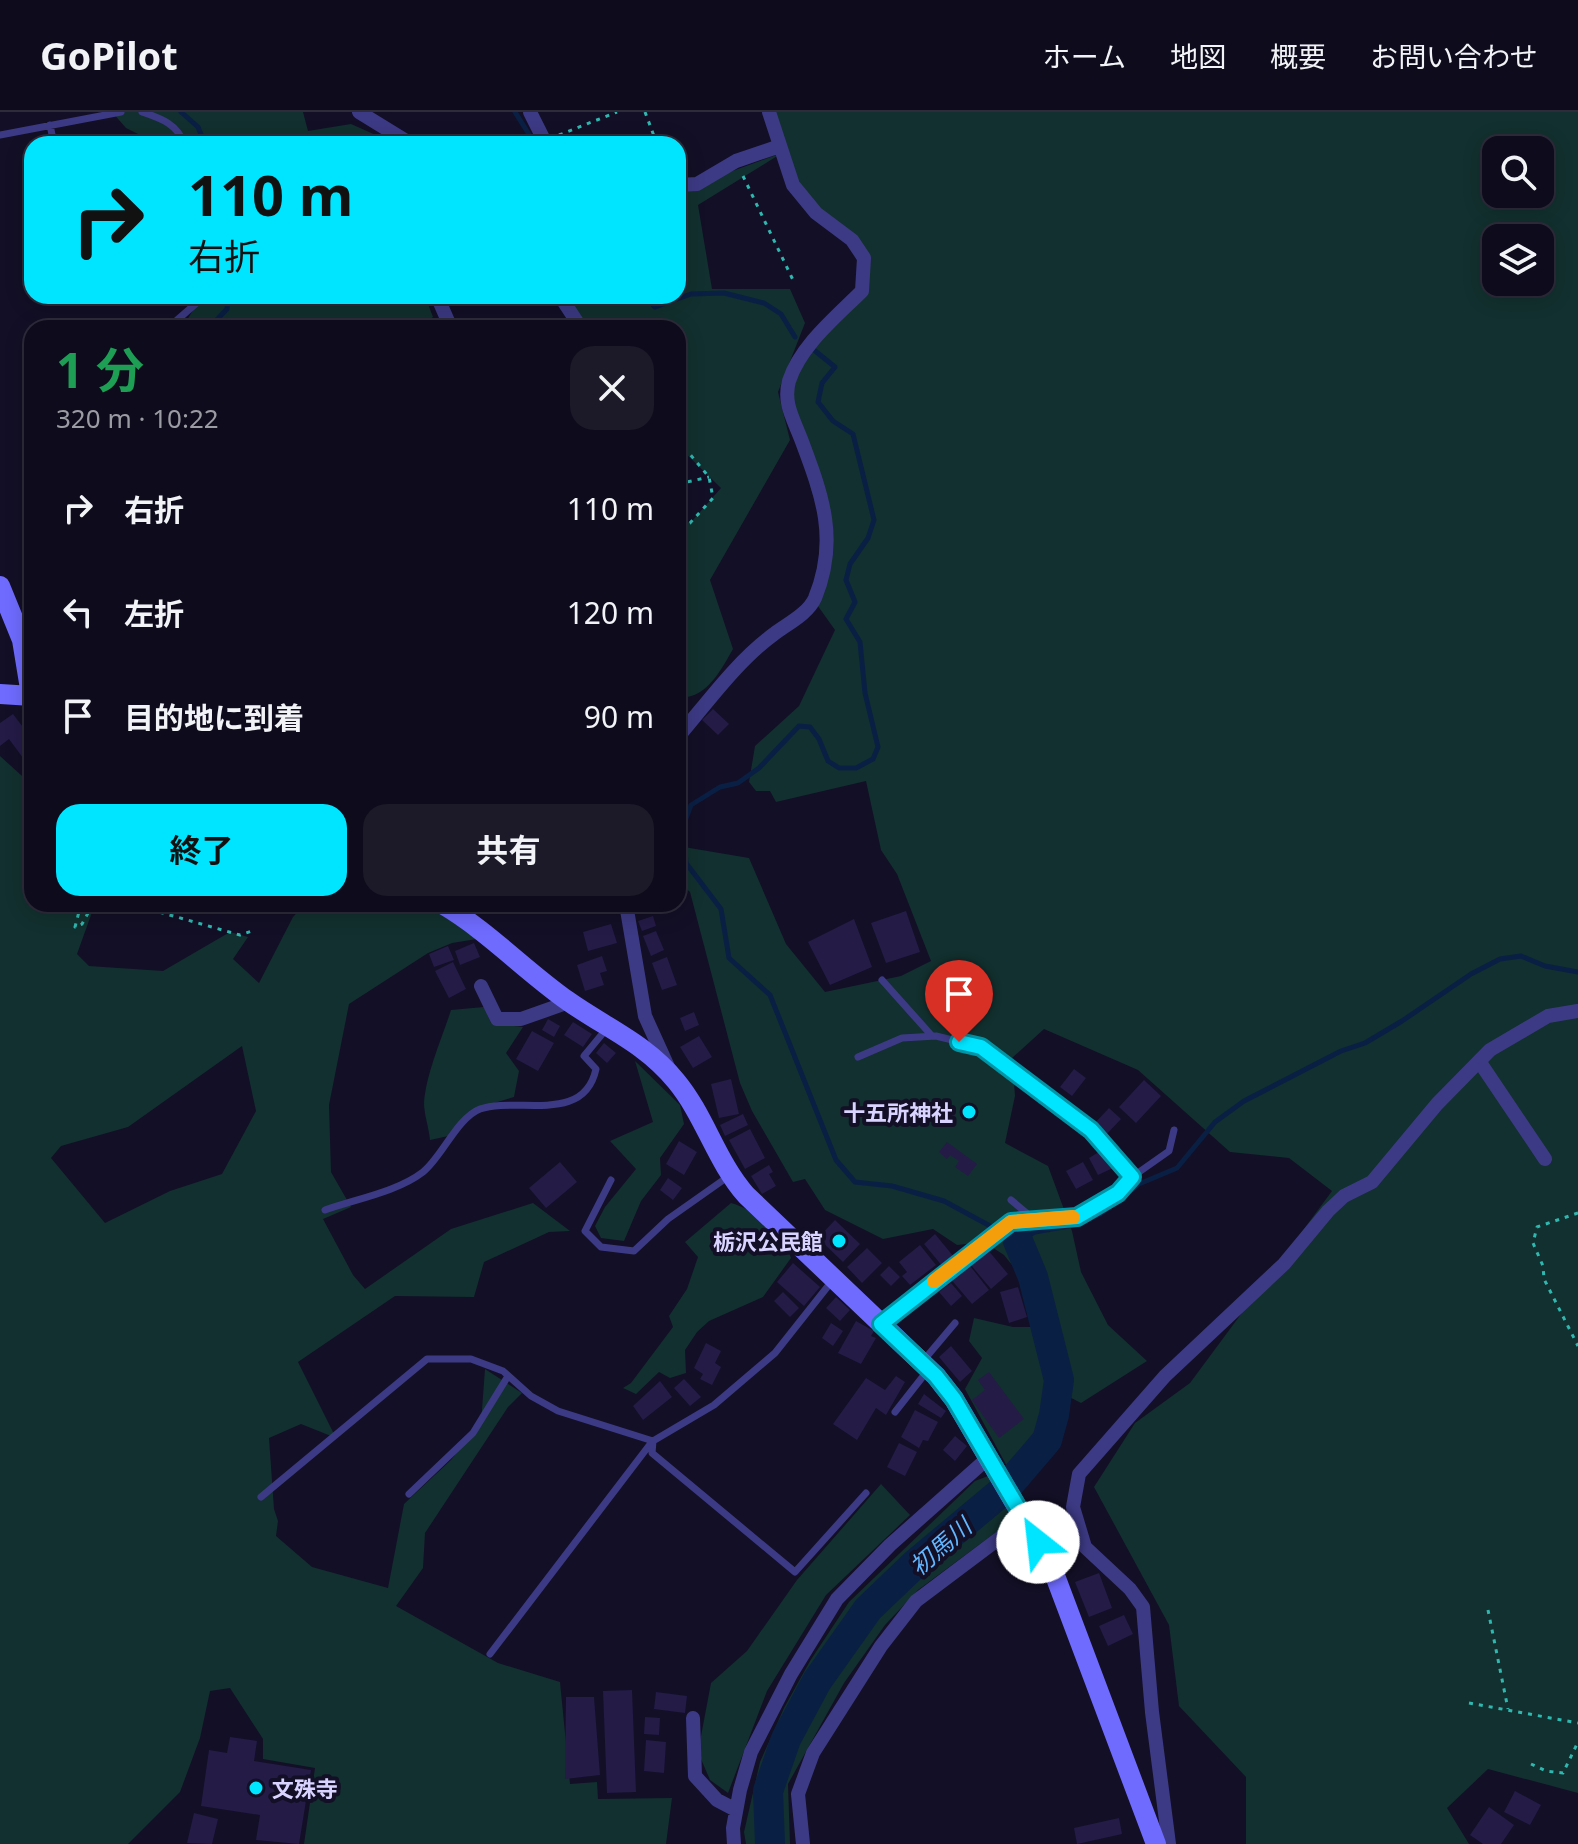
<!DOCTYPE html>
<html lang="ja">
<meta charset="utf-8">
<style>
:root{--surface:#0e0b1c;--page:#1c1929;--text:#f1f3f6;--muted:#9b9ba3;--line:#2e2b3b;--accent:#00e5ff}
body{margin:0;font-family:"Noto Sans","Noto Sans JP",sans-serif;background:var(--page);color:var(--text);height:100vh;display:flex;flex-direction:column;font-size:30px;white-space:nowrap}
*{box-sizing:border-box;margin:0}
p{font-size:26px;color:var(--muted)}
.icon{flex:none;width:44px;height:44px;fill:none;stroke:currentColor;stroke-width:2;stroke-linecap:round;stroke-linejoin:round}
.map{position:relative;flex:1;overflow:hidden}
.details{position:absolute;left:24px;top:208px;width:662px;height:592px;display:flex;flex-direction:column;background:var(--surface);border-radius:24px;box-shadow:0 4px 20px #0003,0 0 0 2px var(--line)}
.details>*{flex:none}
.hud{position:absolute;left:24px;top:24px;width:662px;height:168px;border-radius:24px;box-shadow:0 4px 20px #0003,0 0 0 2px var(--line);background:#00e5ff;color:#111;overflow:hidden}
.buttons{position:absolute;left:1482px;top:24px;display:grid;gap:16px}
.buttons a{display:grid;place-items:center;width:72px;height:72px;border-radius:16px;background:var(--surface);box-shadow:0 4px 20px #0003,0 0 0 2px var(--line);font-size:40px}
.pin{position:absolute;display:grid;place-items:center;width:68px;height:68px;color:#fff;margin:-82px -34px;border-radius:50% 50% 50% 0;rotate:-45deg;box-shadow:0 0 8px #0007}
.pin .icon{rotate:45deg}
.me{position:absolute;width:88px;margin:-44px;rotate:331deg;stroke-linejoin:round;filter:drop-shadow(0 0 6px #0008)}
.turn{display:flex;align-items:center;gap:28px;height:168px;padding:0 32px;font-size:36px}
.turn .icon{width:104px;height:104px;stroke-width:2.5}
.turn b{display:block;font-size:56px;line-height:68px}
.round{display:grid;place-items:center;flex:none;width:84px;height:84px;border-radius:24px;background:var(--page)}
.head{display:flex;align-items:center;justify-content:space-between;height:136px;padding:0 32px}
h1{font-size:48px;font-weight:700;line-height:60px;color:#1e9e55}
.button{display:flex;gap:16px;margin-top:auto;padding:16px 32px}
.button a{flex:1;height:92px;border-radius:24px;background:var(--accent);color:#111;font-size:32px;font-weight:700;line-height:92px;text-align:center}
.button a+a{background:var(--page);color:var(--text)}
ul{padding:0;list-style:none}
li{display:flex;align-items:center;gap:24px;height:104px;padding:0 32px}
li div{flex:1}
li b{display:block;font-size:30px}
li em{font-style:normal}
header{display:flex;align-items:center;gap:48px;box-sizing:border-box;height:112px;padding:0 40px;background:var(--surface);border-bottom:2px solid var(--line)}
header strong{font-size:38px}
nav{display:flex;gap:44px;margin-inline-start:auto;font-size:28px}
.map>svg:first-child{display:block}
</style>
<header>
<strong>GoPilot</strong>
<nav><a>ホーム</a><a>地図</a><a>概要</a><a>お問い合わせ</a></nav>
</header>
<div class="map">
<svg width="1578" height="1732" viewBox="0 0 1578 1732">
<rect width="100%" height="100%" fill="#130f26"/>
<path fill="#12302f" fill-rule="evenodd" d="M112,0H303L308,19L351,12L396,32H158L126,16Z
M769,0H1578V1681L1488,1657L1447,1696L1469,1732H1246V1665L1179,1594L1169,1513L1094,1375L1135,1311L1190,1271L1332,1079L1289,1046L1230,1040L1138,958L1044,917L1012,946L1015,984L1005,1031L1048,1054L1072,1119L1081,1160L1108,1213L1147,1249L1081,1291L1048,1274L1032,1186L1020,1163L1004,1143L984,1130L957,1133L933,1117L883,1127L825,1098L805,1067L793,1070L752,999L740,971L690,780L678,770V734L749,746L786,832L825,880L901,864L931,849L897,762L881,738L866,669L776,690L770,679H756L749,670L755,634L799,594L835,518L815,490L828,435L785,286L794,258L862,179L865,148L805,88ZM1496,38H1540V82H1496ZM1496,126H1540V170H1496Z
M782,41L698,93L712,177H790L805,211L778,280L790,328L710,468L733,537C721,558 706,588 679,585L678,415L693,408L721,376L678,334V216H581L560,184H678V73L697,72Z
M202,184H425L433,205L417,216H182Z
M0,644L32,673V792H95L77,842L89,854L163,859L230,820L248,825L233,847L259,871L293,805L305,792H425L483,826L452,831L428,841L349,892L329,993L331,1060L351,1095L323,1107L353,1163L365,1177L451,1117L533,1091L570,1119L549,1120L484,1150L474,1185L395,1184L298,1250L336,1326L301,1312L269,1326L274,1397L278,1409L276,1424L312,1455L388,1476L404,1392L451,1348L481,1311L485,1257L522,1281L508,1295L425,1421L423,1456L396,1494L498,1551L560,1570L570,1672L597,1670L598,1687L672,1686L666,1732H304L315,1656L263,1647V1627L230,1576L210,1579L200,1626L180,1680L128,1732H0ZM242,934L256,999L222,1062L170,1079L105,1111L51,1046L61,1034L128,1015Z
M484,895L491,911L523,915L506,941L519,959L514,985L474,997L453,1023L430,1028C429,1016 424,1002 424,991C426,962 442,926 451,898Z
M635,949L680,993L684,1012L660,1046L661,1063L641,1089L624,1129L601,1126L595,1114L605,1095L636,1057L610,1029L653,1010Z
M731,1091C756,1098 783,1121 791,1146L763,1185L709,1209L697,1220L685,1238L686,1261L670,1266L659,1260L636,1282L623,1276L631,1271L673,1215L669,1204L687,1177L698,1145L685,1130Z
M974,1206L1013,1215H1032L1047,1281L1054,1303L1009,1358L965,1277L982,1246L969,1229Z
M988,1364L1010,1403L1007,1412L918,1478L885,1513L844,1571L788,1672L790,1732H746L744,1720L760,1650L784,1596L810,1549L849,1490L975,1369Z
M881,1372L910,1403L826,1483L767,1579L728,1681L710,1668L698,1640L711,1571L747,1539L797,1468Z"/>
<g fill="none" stroke-linecap="round" stroke-linejoin="round">
<path stroke="#0a1f44" stroke-width="5" d="M181,0L198,15L205,32
M515,0L535,32
M644,184L655,195L691,182L724,181L764,191L781,202L795,225
M209,216L227,197L228,184
M814,238L835,255L822,271L818,290L833,309L853,322L874,408L868,426L850,452L846,468L855,490L846,507L860,530L865,581L878,635L873,647L856,656H839L828,649L819,627L810,615L799,614L759,656L738,671L720,675L691,693L683,714L686,751L721,797L729,846L770,883L836,1048L855,1070L892,1074L944,1089L1018,1129L1035,1120L1074,1113L1100,1102L1139,1072L1177,1056L1215,1010L1244,989L1341,939L1365,931L1402,909L1471,862L1500,847L1521,844L1545,854L1578,860
M678,750L686,751"/>
<path stroke="#0a1f44" stroke-width="30" d="M770,1732L768,1679L786,1627L817,1569L868,1497L915,1452L1006,1376L1047,1328L1054,1303L1059,1268L1033,1165L1018,1129"/>
</g>
<path fill="#241b47" d="M26,327H32V368H27Z
M713,597L729,612L718,623L702,608Z
M13,602L32,627V645L26,650L9,627L0,634V611Z
M906,799L920,840L886,851L871,811Z
M653,804L656,814L642,819L638,809Z
M854,807L872,855L830,873L808,830Z
M611,812L617,831L588,839L583,820Z
M656,819L664,838L651,844L643,824Z
M474,831L480,845L460,853L455,839Z
M448,834L454,848L434,855L429,842Z
M602,844L607,859L600,861L604,873L585,879L577,853Z
M667,845L677,873L662,878L652,851Z
M453,850L466,877L449,886L435,859Z
M694,900L699,913L685,919L680,906Z
M548,907L560,914L554,925L542,918Z
M573,910L592,922L583,935L564,923Z
M532,919L554,931L538,959L516,947Z
M699,924L712,945L693,956L680,935Z
M604,931L616,941L607,951L596,941Z
M1074,957L1086,966L1072,984L1060,975Z
M731,967L739,1002L719,1006L711,972Z
M1144,968L1161,984L1136,1011L1119,995Z
M1109,996L1121,1007L1106,1023L1094,1012Z
M743,1002L748,1013L725,1024L720,1013Z
M750,1017L765,1046L745,1057L729,1028Z
M679,1029L697,1040L684,1063L666,1052Z
M947,1030L977,1052L968,1064L955,1055L959,1049L950,1043L947,1047L939,1040Z
M1102,1038L1113,1056L1098,1063L1089,1046Z
M560,1050L577,1070L546,1096L529,1076Z
M1083,1050L1093,1068L1076,1077L1066,1059Z
M769,1053L773,1060L769,1062L776,1074L762,1082L751,1064Z
M668,1066L682,1076L673,1088L660,1078Z
M835,1108L860,1132L843,1150L818,1126Z
M935,1122L954,1145L943,1155L924,1132Z
M920,1133L936,1153L910,1173L902,1164L907,1160L899,1150Z
M867,1136L882,1151L862,1171L847,1155Z
M988,1138L1008,1162L991,1177L970,1152Z
M967,1150L989,1178L972,1192L949,1165Z
M793,1151L820,1175L804,1194L777,1170Z
M889,1154L900,1165L891,1174L880,1163Z
M951,1171L962,1184L951,1194L939,1180Z
M1018,1175L1027,1205L1009,1211L1000,1180Z
M783,1180L799,1196L790,1205L774,1189Z
M836,1185L850,1198L840,1209L826,1196Z
M856,1209L874,1219L871,1224L876,1226L861,1252L838,1241Z
M831,1211L843,1219L833,1234L822,1226Z
M706,1231L721,1239L715,1251L721,1255L712,1273L700,1267L703,1262L694,1256Z
M951,1234L972,1259L960,1270L939,1245Z
M989,1260L1024,1307L999,1326L972,1288L985,1278L978,1268Z
M896,1264L905,1270L886,1303L876,1296L857,1328L833,1312L866,1266L885,1278Z
M684,1267L701,1285L690,1294L674,1276Z
M660,1269L672,1285L643,1308L633,1294Z
M924,1282L946,1299L941,1306L918,1292Z
M915,1298L938,1310L928,1329L923,1328L919,1336L901,1325Z
M955,1324L967,1334L955,1349L943,1338Z
M899,1331L917,1340L905,1364L887,1355Z
M1099,1461L1112,1496L1089,1505L1075,1470Z
M1124,1503L1133,1522L1108,1534L1099,1514Z
M632,1578L636,1680L607,1681L603,1579Z
M656,1580L687,1584L685,1601L654,1597Z
M566,1585H594L600,1663L565,1667Z
M645,1605L660,1606L659,1623L644,1622Z
M230,1625L257,1629L254,1649L311,1658L299,1732L256,1728L260,1703L201,1694L209,1638L227,1641Z
M646,1628L666,1630L664,1661L644,1659Z
M1515,1679L1541,1693L1530,1713L1504,1700Z
M1489,1695L1514,1713L1501,1732H1483L1470,1723Z
M194,1701L218,1707L212,1732L187,1731Z
M1119,1706L1122,1722L1077,1732L1074,1716Z"/>
<g fill="none" stroke-linecap="round" stroke-linejoin="round">
<path stroke="#2fb8b0" stroke-width="3" stroke-dasharray="4 6" stroke-linecap="butt" d="M645,0L657,32
M559,23L617,0
M743,64L793,168
M678,328L709,365L713,386L690,411L678,416
M678,372L709,365
M81,792L75,815L82,812L93,792
M131,792L240,823L252,819
M1578,1101L1537,1115L1533,1131L1543,1154L1544,1167L1578,1234
M1488,1498L1508,1597
M1469,1591L1578,1611
M1531,1652L1546,1659L1563,1661L1578,1630"/>
<path stroke="#3d3a85" stroke-width="7" d="M142,0C163,7 176,12 185,32
M50,13L54,32
M0,23L121,0
M168,216L200,188V184
M882,868L932,924
M858,945L902,926L936,924L981,935L1091,1018L1132,1065
M611,1068L585,1119L601,1135L634,1139L668,1107L729,1064
M1011,1088L1036,1109
M325,1098C356,1087 397,1080 423,1060C442,1045 457,1006 480,997C517,984 584,1013 596,957L584,944L608,915
M883,1211L1011,1110L1077,1105L1118,1081L1132,1065L1169,1039L1174,1018
M923,1249L955,1211
M895,1300L928,1258
M653,1329L652,1341L795,1460L866,1381
M409,1382L473,1321L508,1264
M261,1385L427,1247H471L503,1259L531,1284L558,1299L653,1329L714,1293L775,1241L832,1169
M490,1542L651,1331"/>
<path stroke="#3d3a85" stroke-width="14" d="M359,0L411,32
M530,0L546,32
M678,73L697,72L736,49L780,34
M437,184L451,216
M560,184L581,216
M678,625C707,591 737,549 774,522C787,512 808,502 815,486C839,427 822,383 801,327C793,306 783,291 789,269C801,233 836,205 862,179L864,146L852,128L816,101L793,73L769,0
M626,792L645,904L669,957
M481,874L497,907H521L569,890
M1479,949L1545,1047
M693,1606L695,1664L717,1688L736,1698
M734,1732L733,1716L740,1678L751,1640L791,1562L837,1487L890,1433L988,1346
M803,1732L798,1682L813,1641L881,1534L916,1489L1025,1407
M1169,1732L1152,1600L1143,1495L1130,1477L1085,1435L1073,1395L1079,1362L1165,1264L1284,1152L1328,1099L1344,1084L1372,1070L1437,992L1490,938L1548,904L1578,899"/>
<path stroke="#6f6bff" stroke-width="20" d="M0,474L22,528L31,583
M0,582L32,584
M442,792C488,819 524,858 568,889C606,916 645,931 676,969C705,1004 716,1049 746,1083L936,1264L954,1287L1051,1453L1156,1732"/>
</g>
<g fill="none" stroke-linecap="round" stroke-linejoin="round">
<g stroke="#0095a6" stroke-width="20">
<path id="route" d="M959,930L981,935L1091,1018L1132,1065L1118,1081L1077,1105L1011,1110L881,1212L936,1264L954,1287L1038,1430"/>
</g>
<use href="#route" stroke="#00e5ff" stroke-width="14"/>
<path stroke="#f59e0b" stroke-width="14" d="M934,1169L1011,1110L1073,1105"/>
</g>
<g fill="#00e5ff" stroke="#130f26" stroke-width="3">
<circle cx="969" cy="1000" r="8"/>
<circle cx="839" cy="1129" r="8"/>
<circle cx="256" cy="1676" r="8"/>
</g>
<g text-anchor="middle" dominant-baseline="central" stroke-width="8" stroke-linejoin="round" paint-order="stroke">
<g font-size="22" font-weight="bold" fill="#d9d4ff" stroke="#130f26" text-anchor="end">
<text x="953" y="1000">十五所神社</text>
<text x="823" y="1129">栃沢公民館</text>
<text x="272" y="1676" text-anchor="start">文殊寺</text>
</g>
<g font-size="24" font-style="italic" fill="#62b6ff" stroke="#130f26">
<text transform="translate(940 1434) rotate(-41)">初馬川</text>
</g>
</g>
</svg>
<div class="buttons">
<a><svg class="icon" aria-label="search" viewBox="0 0 24 24"><circle cx="10" cy="10" r="6"/><path d="M15 15l6 6"/></svg></a>
<a><svg class="icon" aria-label="layers" viewBox="0 0 24 24"><path d="M12 4l9 5-9 5-9-5zM3 14l9 5 9-5"/></svg></a>
</div>
<div class="pin" style="left:959px;top:930px;background:#d93025"><svg class="icon" aria-label="arrive" viewBox="0 0 24 24"><path d="M6 21V4h12l-3 4 3 4H6"/></svg></div>
<svg class="me" style="left:1038px;top:1430px" viewBox="-20 -20 40 40"><circle r="19" fill="#fff"/><path d="M0-13L10 11 0 6-10 11z" fill="#00e5ff"/></svg>
<div class="hud">
<div class="turn"><svg class="icon" aria-label="right" viewBox="0 0 24 24"><path d="M7 20v-9h11M14 6l5 5-5 5"/></svg><div><b>110 m</b>右折</div></div>
</div>
<section class="details">
<div class="head"><div><h1>1 分</h1><p>320 m · 10:22</p></div><a class="round"><svg class="icon" aria-label="close" viewBox="0 0 24 24"><path d="M6 6l12 12M18 6L6 18"/></svg></a></div>
<ul>
<li><svg class="icon" aria-label="right" viewBox="0 0 24 24"><path d="M7 20v-9h11M14 6l5 5-5 5"/></svg><div><b>右折</b></div><em>110 m</em></li>
<li><svg class="icon" aria-label="left" viewBox="0 0 24 24"><path d="M17 20v-9H6M10 6l-5 5 5 5"/></svg><div><b>左折</b></div><em>120 m</em></li>
<li><svg class="icon" aria-label="arrive" viewBox="0 0 24 24"><path d="M6 21V4h12l-3 4 3 4H6"/></svg><div><b>目的地に到着</b></div><em>90 m</em></li>
</ul>
<div class="button"><a>終了</a><a>共有</a></div>
</section>
</div>
